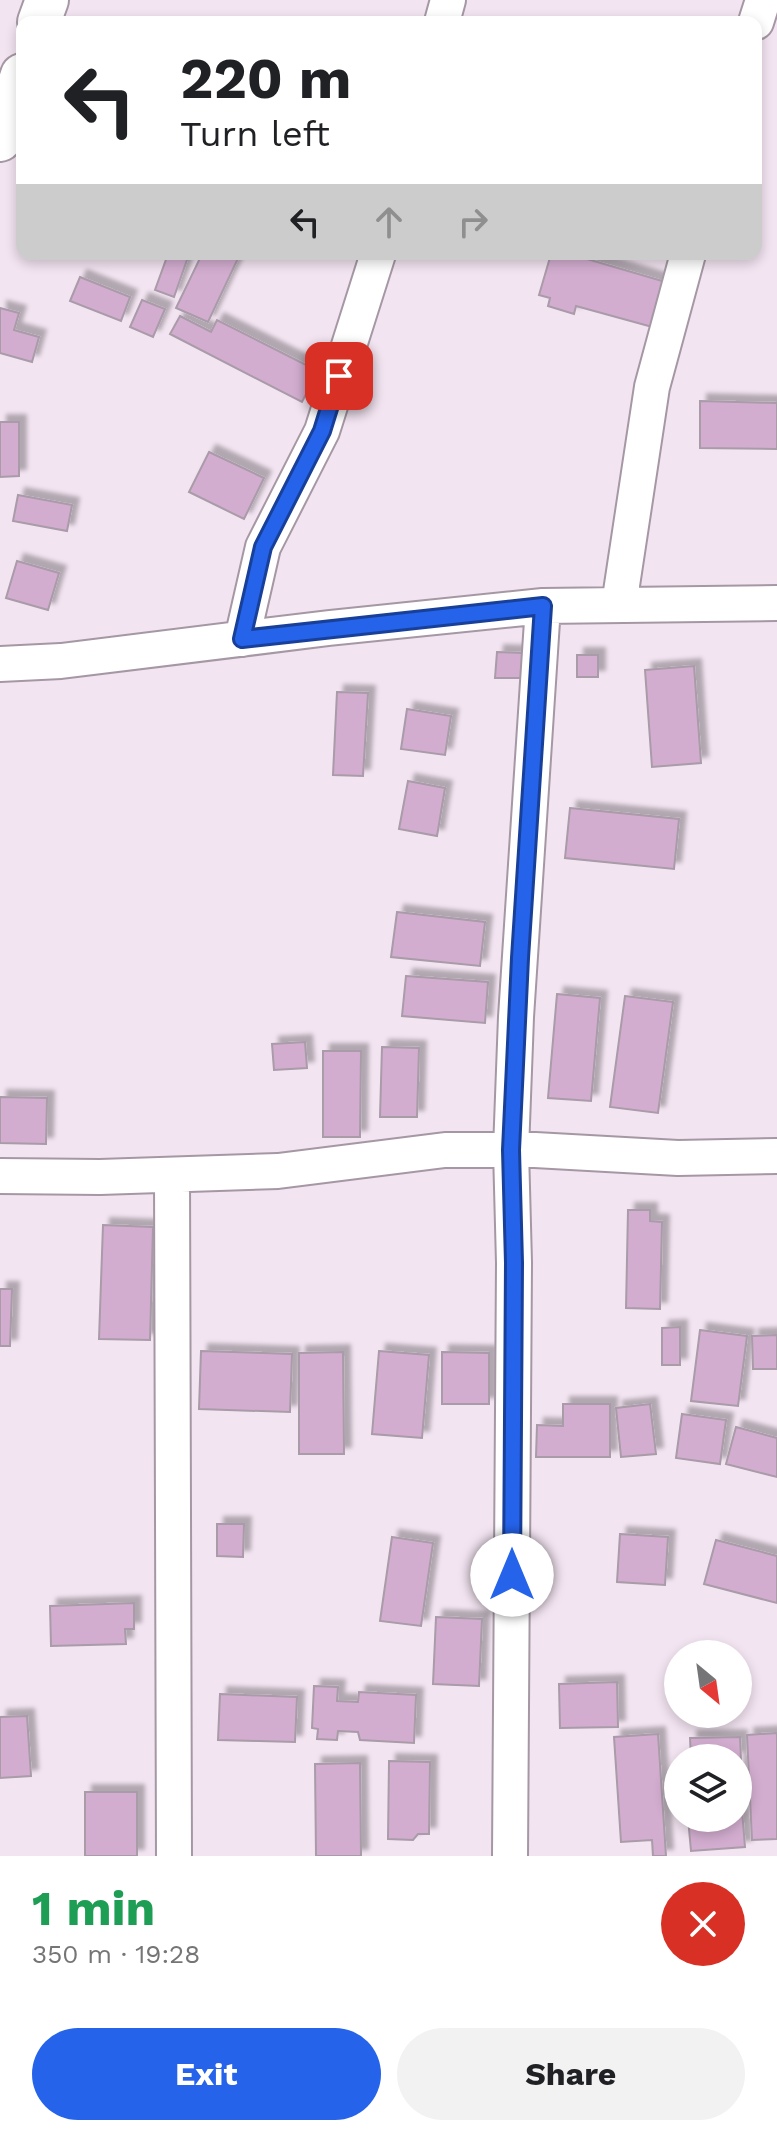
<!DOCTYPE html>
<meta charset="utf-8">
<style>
:root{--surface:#fff;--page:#f2f2f2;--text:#202124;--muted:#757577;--accent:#2563eb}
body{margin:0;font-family:"Work Sans",sans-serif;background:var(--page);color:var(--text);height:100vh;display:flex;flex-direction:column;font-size:30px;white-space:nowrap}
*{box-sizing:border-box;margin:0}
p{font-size:26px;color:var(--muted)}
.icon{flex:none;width:44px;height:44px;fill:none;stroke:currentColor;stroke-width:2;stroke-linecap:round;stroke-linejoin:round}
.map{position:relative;height:1856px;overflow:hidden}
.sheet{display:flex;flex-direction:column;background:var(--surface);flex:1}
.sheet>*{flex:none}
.guide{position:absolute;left:16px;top:16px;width:746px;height:244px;border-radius:16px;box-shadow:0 4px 12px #0003;background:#fff;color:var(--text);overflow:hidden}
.needle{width:52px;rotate:151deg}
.tools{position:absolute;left:664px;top:1640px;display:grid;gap:16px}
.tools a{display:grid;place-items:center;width:88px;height:88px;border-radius:50%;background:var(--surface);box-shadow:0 4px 12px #0003;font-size:40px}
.pin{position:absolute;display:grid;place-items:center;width:68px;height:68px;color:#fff;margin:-34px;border-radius:16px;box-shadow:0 4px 12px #0006}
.me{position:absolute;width:88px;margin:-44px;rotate:0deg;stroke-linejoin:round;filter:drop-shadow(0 0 6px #0008)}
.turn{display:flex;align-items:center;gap:28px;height:168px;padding:0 32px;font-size:36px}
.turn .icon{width:104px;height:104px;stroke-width:2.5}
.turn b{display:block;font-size:56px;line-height:68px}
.lanes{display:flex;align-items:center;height:76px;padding:0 32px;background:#0003;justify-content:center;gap:40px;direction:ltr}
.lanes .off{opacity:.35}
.round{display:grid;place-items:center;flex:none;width:84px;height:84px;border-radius:42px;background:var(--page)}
.headline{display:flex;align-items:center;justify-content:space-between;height:136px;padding:0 32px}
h1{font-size:48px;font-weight:700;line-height:60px;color:#1e9e55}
.action{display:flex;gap:16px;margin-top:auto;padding:16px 32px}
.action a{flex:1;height:92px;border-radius:48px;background:var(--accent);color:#fff;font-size:32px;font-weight:700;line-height:92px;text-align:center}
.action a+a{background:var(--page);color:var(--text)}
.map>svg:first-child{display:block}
</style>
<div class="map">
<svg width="777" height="1856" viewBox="0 0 777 1856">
<defs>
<filter id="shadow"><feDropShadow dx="7" dy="-7" stdDeviation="2" flood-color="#0004"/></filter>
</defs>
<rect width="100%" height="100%" fill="#f2e4f1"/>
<path fill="#d3add0" stroke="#a99ba8" stroke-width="2" filter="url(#shadow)" d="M168,254H189L174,297L155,290Z
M202,254H240L208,322L176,308Z
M551,254H570L669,283L656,328L576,306L574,314L548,306L550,298L539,295Z
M80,277L130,297L121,321L70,301Z
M142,300L165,309L153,337L130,327Z
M0,308L19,313L14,330L39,337L32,362L0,353Z
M180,316L211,332L217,320L318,371L302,402L170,334Z
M700,401L777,403V449L700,448Z
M0,422H19V476L0,477Z
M209,452L264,478L244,519L189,492Z
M18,495L72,505L67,531L13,521Z
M17,561L59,573L48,610L6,598Z
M497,652L524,653L523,678H495Z
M577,655H598V677H577Z
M694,666L701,763L652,767L645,670Z
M337,692L368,693L363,776L333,775Z
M407,709L451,716L445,755L401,749Z
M408,781L445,788L437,836L399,829Z
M570,808L679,819L674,869L565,858Z
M397,912L485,922L480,966L391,957Z
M406,976L488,982L485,1023L402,1016Z
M557,994L600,998L591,1101L548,1098Z
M625,996L673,1002L658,1113L610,1107Z
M305,1042L307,1068L274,1070L272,1044Z
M382,1047L419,1048L417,1117H380Z
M323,1051H361L360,1137H323Z
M0,1097L47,1098L46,1144L0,1143Z
M628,1210H650V1221L662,1222L660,1309L626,1308Z
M103,1225L153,1227L150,1340L99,1339Z
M0,1289H12L10,1346H0Z
M680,1327V1365H662V1328Z
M700,1330L747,1336L738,1406L691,1401Z
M777,1335V1369H753L752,1336Z
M201,1351L292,1354L290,1412L199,1409Z
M379,1351L429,1355L422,1438L372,1434Z
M343,1352L344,1454H299V1353Z
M442,1352L489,1353V1404H442Z
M563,1404H610V1457H536L537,1425L563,1426Z
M650,1404L656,1454L621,1457L616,1408Z
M682,1414L726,1420L720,1464L676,1458Z
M736,1427L777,1438V1477L726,1464Z
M217,1524H244L243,1557L217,1556Z
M620,1534L668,1537L665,1585L617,1582Z
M392,1537L433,1543L421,1626L380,1621Z
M716,1540L777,1556V1603L704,1584Z
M134,1603V1629H125L126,1644L51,1646L50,1606Z
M436,1617L482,1619L479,1686L433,1684Z
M617,1682L618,1727L560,1728L559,1684Z
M314,1686L338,1687L337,1701L358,1702L359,1692L416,1695L414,1743L360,1740L358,1732L338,1731L337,1740L317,1739L318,1729L312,1728Z
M220,1694L297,1697L295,1742L218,1740Z
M27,1716L31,1776L0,1778V1717Z
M777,1733V1839L752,1840L747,1735Z
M658,1734L666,1856H653L652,1840L621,1842L614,1737Z
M740,1737L742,1784H738V1758H691L690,1738Z
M389,1761L430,1762L429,1834H418L413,1840L388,1839Z
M360,1763L361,1856H316L315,1764Z
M85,1792H137V1856H85Z
M738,1798H741L745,1847L691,1851L688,1818H738Z"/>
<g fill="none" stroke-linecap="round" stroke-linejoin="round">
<g stroke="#a598a4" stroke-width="38">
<path id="minor" d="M442,22L448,0
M756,22L763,0
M619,605L652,387L688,254
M242,639L263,547L322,431L378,254
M0,664L61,661L329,628L543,606L777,603
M172,1175L174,1856
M0,1176L100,1177L278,1171L445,1150H535L678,1158L777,1156
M510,1856L514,1263L511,1150L516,1017L543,606"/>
</g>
<g stroke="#a598a4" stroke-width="46">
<path id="tertiary" d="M39,22L47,0
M0,140L22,75"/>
</g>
<use href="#minor" stroke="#fff" stroke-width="34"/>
<use href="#tertiary" stroke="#fff" stroke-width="42"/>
</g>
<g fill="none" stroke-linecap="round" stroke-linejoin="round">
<g stroke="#184099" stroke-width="20">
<path id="route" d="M339,376L322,431L263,547L242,639L543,606L520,958L511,1150L514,1263L512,1575"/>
</g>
<use href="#route" stroke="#2563eb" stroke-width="14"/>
</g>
</svg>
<div class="tools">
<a><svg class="needle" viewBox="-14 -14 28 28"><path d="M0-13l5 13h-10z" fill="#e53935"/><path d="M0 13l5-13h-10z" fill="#757577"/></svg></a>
<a><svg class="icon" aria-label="layers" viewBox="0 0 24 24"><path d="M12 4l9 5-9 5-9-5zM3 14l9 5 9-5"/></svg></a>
</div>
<div class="pin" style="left:339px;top:376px;background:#d93025"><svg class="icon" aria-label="arrive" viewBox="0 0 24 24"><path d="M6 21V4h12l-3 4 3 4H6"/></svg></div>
<svg class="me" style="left:512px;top:1575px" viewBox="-20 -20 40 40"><circle r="19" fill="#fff"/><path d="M0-13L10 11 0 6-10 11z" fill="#2563eb"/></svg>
<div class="guide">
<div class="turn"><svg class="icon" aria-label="left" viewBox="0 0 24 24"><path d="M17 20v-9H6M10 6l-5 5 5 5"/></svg><div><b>220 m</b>Turn left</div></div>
<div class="lanes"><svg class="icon" aria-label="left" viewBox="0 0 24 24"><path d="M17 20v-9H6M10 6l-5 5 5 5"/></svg><svg class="icon off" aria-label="ahead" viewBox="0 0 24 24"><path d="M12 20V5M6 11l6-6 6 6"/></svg><svg class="icon off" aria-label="right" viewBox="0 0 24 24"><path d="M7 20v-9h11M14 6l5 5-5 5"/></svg></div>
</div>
</div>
<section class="sheet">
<div class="headline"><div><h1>1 min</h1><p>350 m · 19:28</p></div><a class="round" style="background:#d93025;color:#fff"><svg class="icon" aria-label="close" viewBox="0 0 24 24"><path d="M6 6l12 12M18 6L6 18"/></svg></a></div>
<div class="action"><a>Exit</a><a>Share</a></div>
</section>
